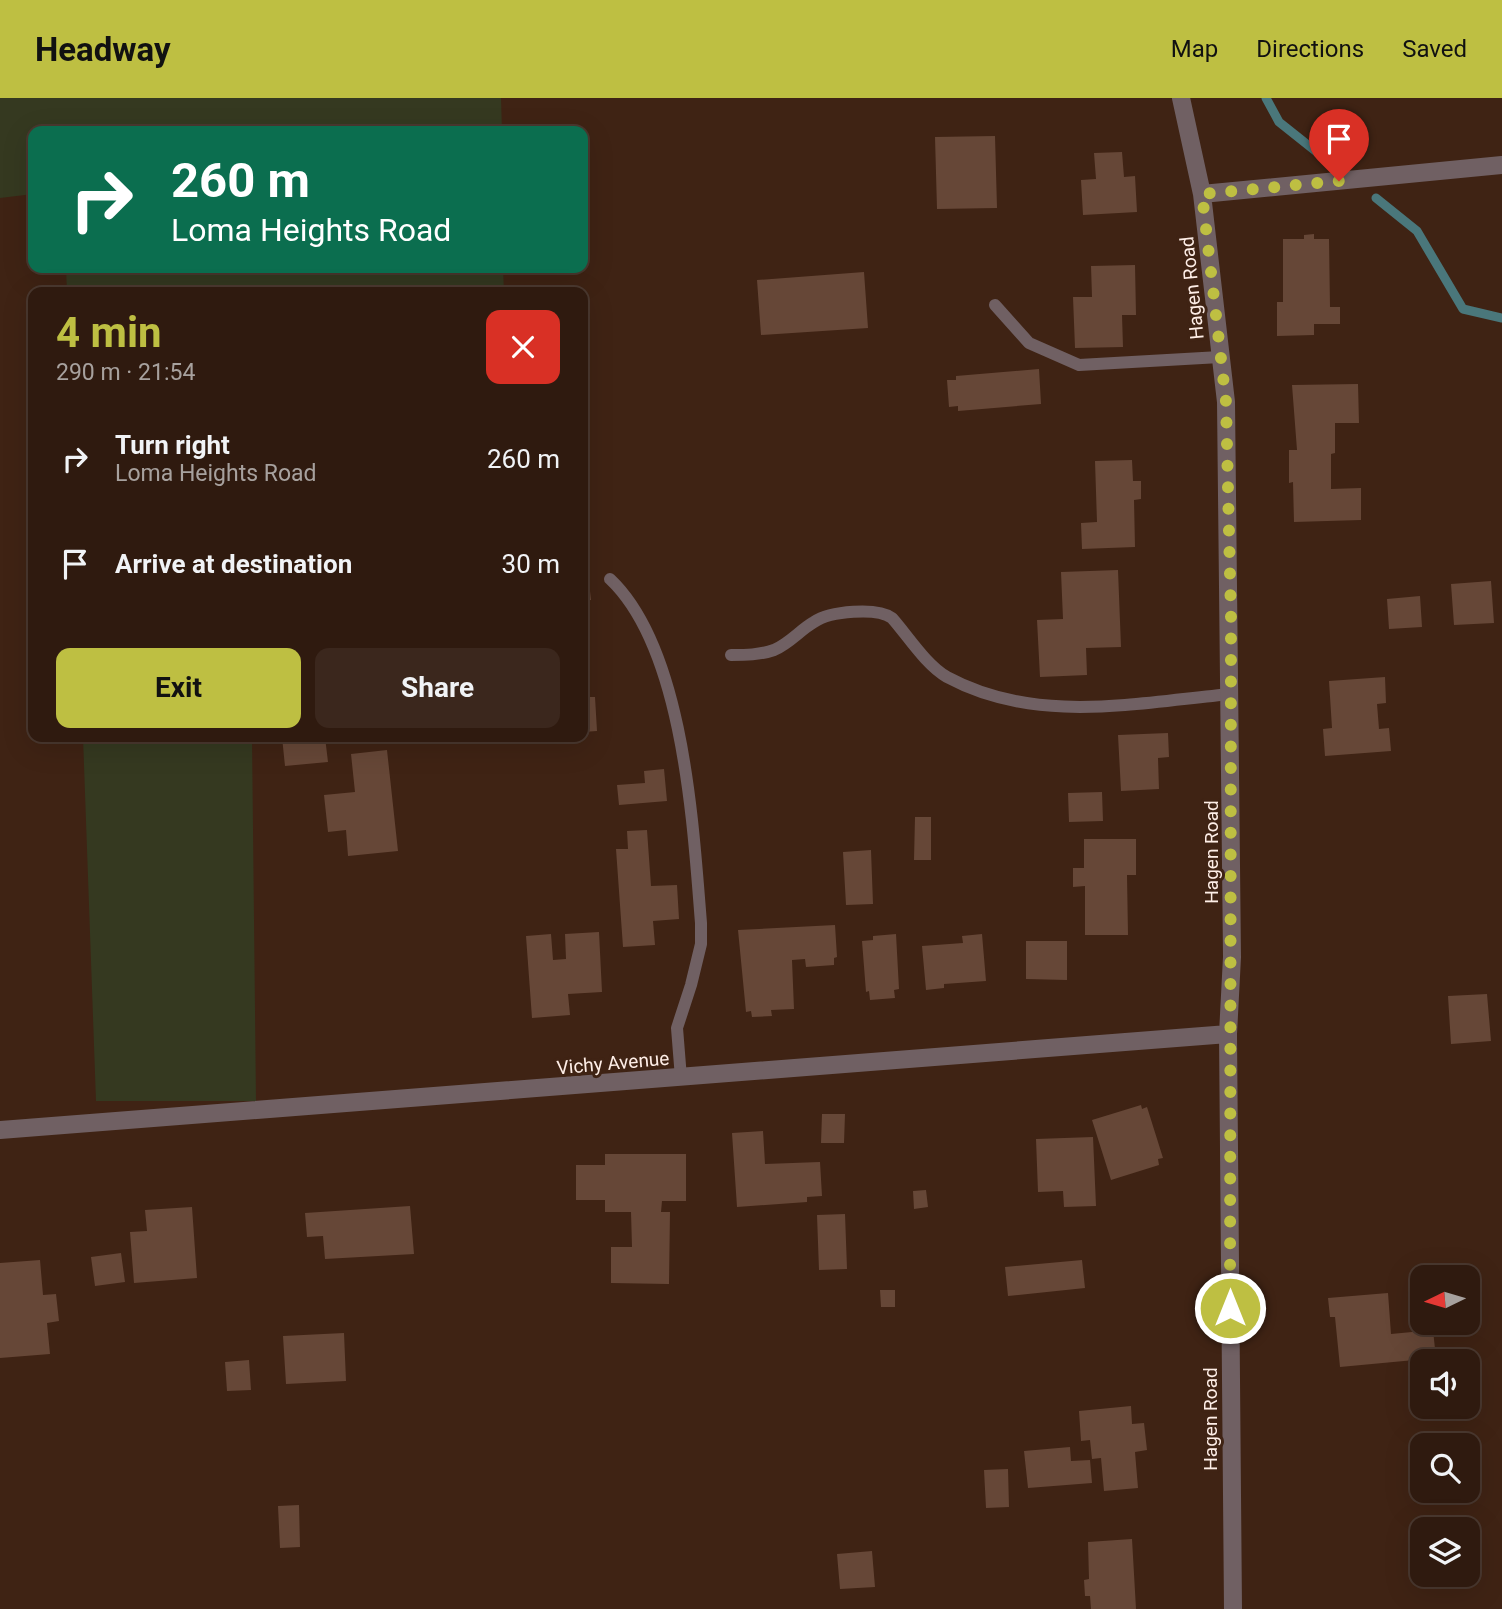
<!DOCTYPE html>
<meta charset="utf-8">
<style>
:root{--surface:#2f1a0f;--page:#3b271d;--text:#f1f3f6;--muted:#a7a19e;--line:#4a382f;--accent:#bebf42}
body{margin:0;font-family:Roboto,sans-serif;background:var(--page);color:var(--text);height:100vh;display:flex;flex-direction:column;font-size:26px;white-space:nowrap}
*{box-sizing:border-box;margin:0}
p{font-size:23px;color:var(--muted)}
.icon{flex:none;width:38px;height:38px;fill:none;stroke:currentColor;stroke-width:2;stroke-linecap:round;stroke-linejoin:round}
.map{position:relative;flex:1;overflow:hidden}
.sheet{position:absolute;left:28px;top:189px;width:560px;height:455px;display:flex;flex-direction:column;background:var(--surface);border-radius:14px;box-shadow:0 7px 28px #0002,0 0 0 2px var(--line)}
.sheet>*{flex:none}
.guide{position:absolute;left:28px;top:28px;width:560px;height:147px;border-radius:14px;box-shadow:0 7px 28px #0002,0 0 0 2px var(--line);background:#0b6e4f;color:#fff;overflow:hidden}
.needle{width:46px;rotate:265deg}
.tools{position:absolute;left:1410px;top:1167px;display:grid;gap:14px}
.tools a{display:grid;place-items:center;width:70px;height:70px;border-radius:14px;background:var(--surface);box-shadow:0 7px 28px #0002,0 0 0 2px var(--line);font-size:35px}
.pin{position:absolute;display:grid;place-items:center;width:60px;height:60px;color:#fff;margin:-72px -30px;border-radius:50% 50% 50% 0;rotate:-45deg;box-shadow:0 0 7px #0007}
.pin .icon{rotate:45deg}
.me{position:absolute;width:77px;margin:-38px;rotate:0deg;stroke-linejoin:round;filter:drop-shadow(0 0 5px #0008)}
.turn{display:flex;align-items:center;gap:24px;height:147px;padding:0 28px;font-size:32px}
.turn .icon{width:91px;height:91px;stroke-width:2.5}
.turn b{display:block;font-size:49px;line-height:60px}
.round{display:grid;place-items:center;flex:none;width:74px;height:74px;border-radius:14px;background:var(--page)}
.summary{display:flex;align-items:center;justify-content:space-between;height:119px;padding:0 28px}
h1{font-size:42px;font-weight:700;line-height:52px;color:var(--accent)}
.action{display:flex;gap:14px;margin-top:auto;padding:14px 28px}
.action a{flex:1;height:80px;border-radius:14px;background:var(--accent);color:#111;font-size:28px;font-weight:700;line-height:80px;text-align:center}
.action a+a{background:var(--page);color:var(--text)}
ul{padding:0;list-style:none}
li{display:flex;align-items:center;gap:21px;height:105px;padding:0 28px}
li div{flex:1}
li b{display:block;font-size:26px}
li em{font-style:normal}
header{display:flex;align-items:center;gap:42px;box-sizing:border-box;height:98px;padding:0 35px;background:var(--accent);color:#111}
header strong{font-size:33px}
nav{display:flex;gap:38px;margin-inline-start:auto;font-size:24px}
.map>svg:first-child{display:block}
</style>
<header>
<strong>Headway</strong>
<nav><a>Map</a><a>Directions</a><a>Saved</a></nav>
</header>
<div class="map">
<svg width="1502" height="1511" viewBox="0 0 1502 1511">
<rect width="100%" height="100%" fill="#3f2314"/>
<path fill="#353920" d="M0,0H501L502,33H33V96L0,100Z
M66,170H503L504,194H67Z
M83,639H252L256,1003H96Z"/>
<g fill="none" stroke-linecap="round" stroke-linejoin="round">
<path stroke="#4a777b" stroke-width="9" d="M1266,0L1279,24L1328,63
M1376,100L1417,133L1463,211L1502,220"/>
</g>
<path fill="#664737" d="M995,38L997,110L937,111L935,39Z
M1122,54L1124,79L1135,78L1137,114L1083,117L1081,82L1096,81L1094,55Z
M1314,136V141H1329L1330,209H1340V226H1314V237L1277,238V204H1283V141H1304V137Z
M1135,167L1136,217H1122L1123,249L1075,250L1073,199H1092L1091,168Z
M864,174L868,230L761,237L757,182Z
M1039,271L1041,306L958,313V308L949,309L947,282H956V278Z
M1358,286L1359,325H1335V355L1331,356V391L1361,390V422L1294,424L1293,384L1289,385V352H1297L1292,287Z
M1132,362L1133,383H1141V401L1134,402L1135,449L1082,451L1081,425L1097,424L1095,363Z
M583,466H587L591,502L583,503Z
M1118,472L1121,549L1086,550L1087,577L1040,579L1037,522L1063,521L1061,474Z
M1491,483L1494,525L1454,527L1451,486Z
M1420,498L1422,529L1389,531L1387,501Z
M1385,579L1386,605L1377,606L1379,631L1389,630L1391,653L1325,658L1323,631L1332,630L1329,583Z
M583,599H595L597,633L583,634Z
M1168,635L1169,659L1158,660L1159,691L1121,693L1118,637Z
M282,639H325L328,664L285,668Z
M387,652L398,753L348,758L346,732L328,734L324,697L355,694L351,656Z
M664,671L667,703L619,707L617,687L645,685L644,673Z
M1102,694L1103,723L1069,724L1068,695Z
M915,719H931V762H914Z
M647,732L651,788L677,787L679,821L653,823L655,847L623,849L616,751H628L627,733Z
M1084,741H1136V777H1127L1128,837H1085V788L1073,789V770H1084Z
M871,752L873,806L846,807L843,754Z
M835,827L837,859L834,860V867L806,869L805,861L792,862L794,911L771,912L772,918L752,919L751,913L746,914L738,832Z
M599,834L602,894L568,896L570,917L532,920L526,838L551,836L553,862L566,861L565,836Z
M896,836L899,891L894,892L895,900L870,902L869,893L866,894L862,843L873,842V838Z
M982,836L986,883L944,886V890L926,892L922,848L963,845L962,838Z
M1026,843H1067V882L1026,881Z
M1487,896L1491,943L1451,946L1448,898Z
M1141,1007L1142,1011L1147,1009L1163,1060L1158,1061L1159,1067L1111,1082L1092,1022Z
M822,1016H845L844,1045H821Z
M763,1033L765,1066L820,1064L822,1098L807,1099V1104L737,1109L732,1035Z
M1093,1039L1096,1108L1064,1109L1063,1093L1038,1094L1036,1041Z
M605,1056H686V1103H662L661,1114H670L669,1186L611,1185V1149H632L631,1114H605V1102H576V1067H605Z
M926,1092L928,1109L914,1111L913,1093Z
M410,1108L414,1156L325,1161L323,1138L307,1139L305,1115Z
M192,1109L197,1180L134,1185L130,1134L147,1133L145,1112Z
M845,1116L847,1171L819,1172L817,1117Z
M121,1155L125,1184L95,1188L91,1159Z
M40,1162L43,1197L56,1196L59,1223L47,1225L50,1256L0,1260V1165Z
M1082,1162L1085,1190L1008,1198L1005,1169Z
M880,1192H895V1209H881Z
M1388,1195L1391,1236L1433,1232L1436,1260L1340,1269L1335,1219H1330L1328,1200Z
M344,1235L346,1283L286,1286L283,1238Z
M249,1262L251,1292L227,1293L225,1264Z
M1131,1308L1132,1326L1144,1325L1147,1352L1135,1354L1138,1390L1104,1393L1101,1360L1092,1361L1090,1342L1081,1343L1079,1313Z
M1070,1349L1071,1363L1090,1362L1092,1385L1028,1390L1024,1353Z
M1008,1371L1009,1409L986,1410L984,1372Z
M299,1407L300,1449L280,1450L278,1408Z
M1132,1441L1136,1511H1091L1090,1498H1085L1084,1482L1089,1481L1088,1444Z
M872,1453L875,1489L840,1491L837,1456Z"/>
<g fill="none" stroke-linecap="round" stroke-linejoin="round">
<path stroke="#706063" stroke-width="12" d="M995,207L1029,245L1079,267L1220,259
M610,481C684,551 693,727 701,825V846L691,887L677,930L681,980
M731,557C745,557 760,557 774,552C790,545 800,532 814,524C830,513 877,509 892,520C908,538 926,567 947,579C1036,627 1135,605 1231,596"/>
<path stroke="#706063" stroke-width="18" d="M1181,0L1202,96L1226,304L1232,859L1228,936L1233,1511
M1202,96L1502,67
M0,1032L1228,936"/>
</g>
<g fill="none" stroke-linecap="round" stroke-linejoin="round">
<path stroke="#bebf42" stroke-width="12" stroke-dasharray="0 21.6" d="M1230,1210L1231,520L1226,304L1202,96L1339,83"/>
</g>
<g text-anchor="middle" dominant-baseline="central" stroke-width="6" stroke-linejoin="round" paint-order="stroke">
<g font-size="19" fill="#feeee7" stroke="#3f2314">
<text transform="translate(1192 190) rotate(-96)">Hagen Road</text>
<text transform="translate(1211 754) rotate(-90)">Hagen Road</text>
<text transform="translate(613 965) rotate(-5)">Vichy Avenue</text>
<text transform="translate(1210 1321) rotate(-90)">Hagen Road</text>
</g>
</g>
</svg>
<div class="tools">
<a><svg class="needle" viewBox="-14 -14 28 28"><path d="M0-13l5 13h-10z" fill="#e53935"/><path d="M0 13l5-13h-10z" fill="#a7a19e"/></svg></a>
<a><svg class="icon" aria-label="sound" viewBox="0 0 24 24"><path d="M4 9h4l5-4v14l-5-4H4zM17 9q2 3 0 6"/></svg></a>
<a><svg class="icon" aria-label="search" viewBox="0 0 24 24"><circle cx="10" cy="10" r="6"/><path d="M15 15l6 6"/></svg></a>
<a><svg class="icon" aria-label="layers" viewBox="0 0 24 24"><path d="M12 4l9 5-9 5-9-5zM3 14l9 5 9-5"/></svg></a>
</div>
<div class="pin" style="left:1339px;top:83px;background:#d93025"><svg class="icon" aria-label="arrive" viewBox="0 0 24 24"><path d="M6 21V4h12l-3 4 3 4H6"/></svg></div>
<svg class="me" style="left:1230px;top:1210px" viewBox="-20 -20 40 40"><circle r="17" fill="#bebf42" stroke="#fff" stroke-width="3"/><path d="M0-11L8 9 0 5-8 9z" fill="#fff"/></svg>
<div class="guide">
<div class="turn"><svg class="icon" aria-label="right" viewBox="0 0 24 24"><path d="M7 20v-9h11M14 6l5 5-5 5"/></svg><div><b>260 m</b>Loma Heights Road</div></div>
</div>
<section class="sheet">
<div class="summary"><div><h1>4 min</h1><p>290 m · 21:54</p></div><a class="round" style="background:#d93025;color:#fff"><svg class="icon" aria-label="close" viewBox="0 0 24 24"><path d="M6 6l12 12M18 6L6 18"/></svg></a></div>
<ul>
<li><svg class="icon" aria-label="right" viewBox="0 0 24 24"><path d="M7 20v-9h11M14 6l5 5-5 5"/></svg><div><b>Turn right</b><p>Loma Heights Road</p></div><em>260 m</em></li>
<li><svg class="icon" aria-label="arrive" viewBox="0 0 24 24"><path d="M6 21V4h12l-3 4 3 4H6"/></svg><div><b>Arrive at destination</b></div><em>30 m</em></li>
</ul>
<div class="action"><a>Exit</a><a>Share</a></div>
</section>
</div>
